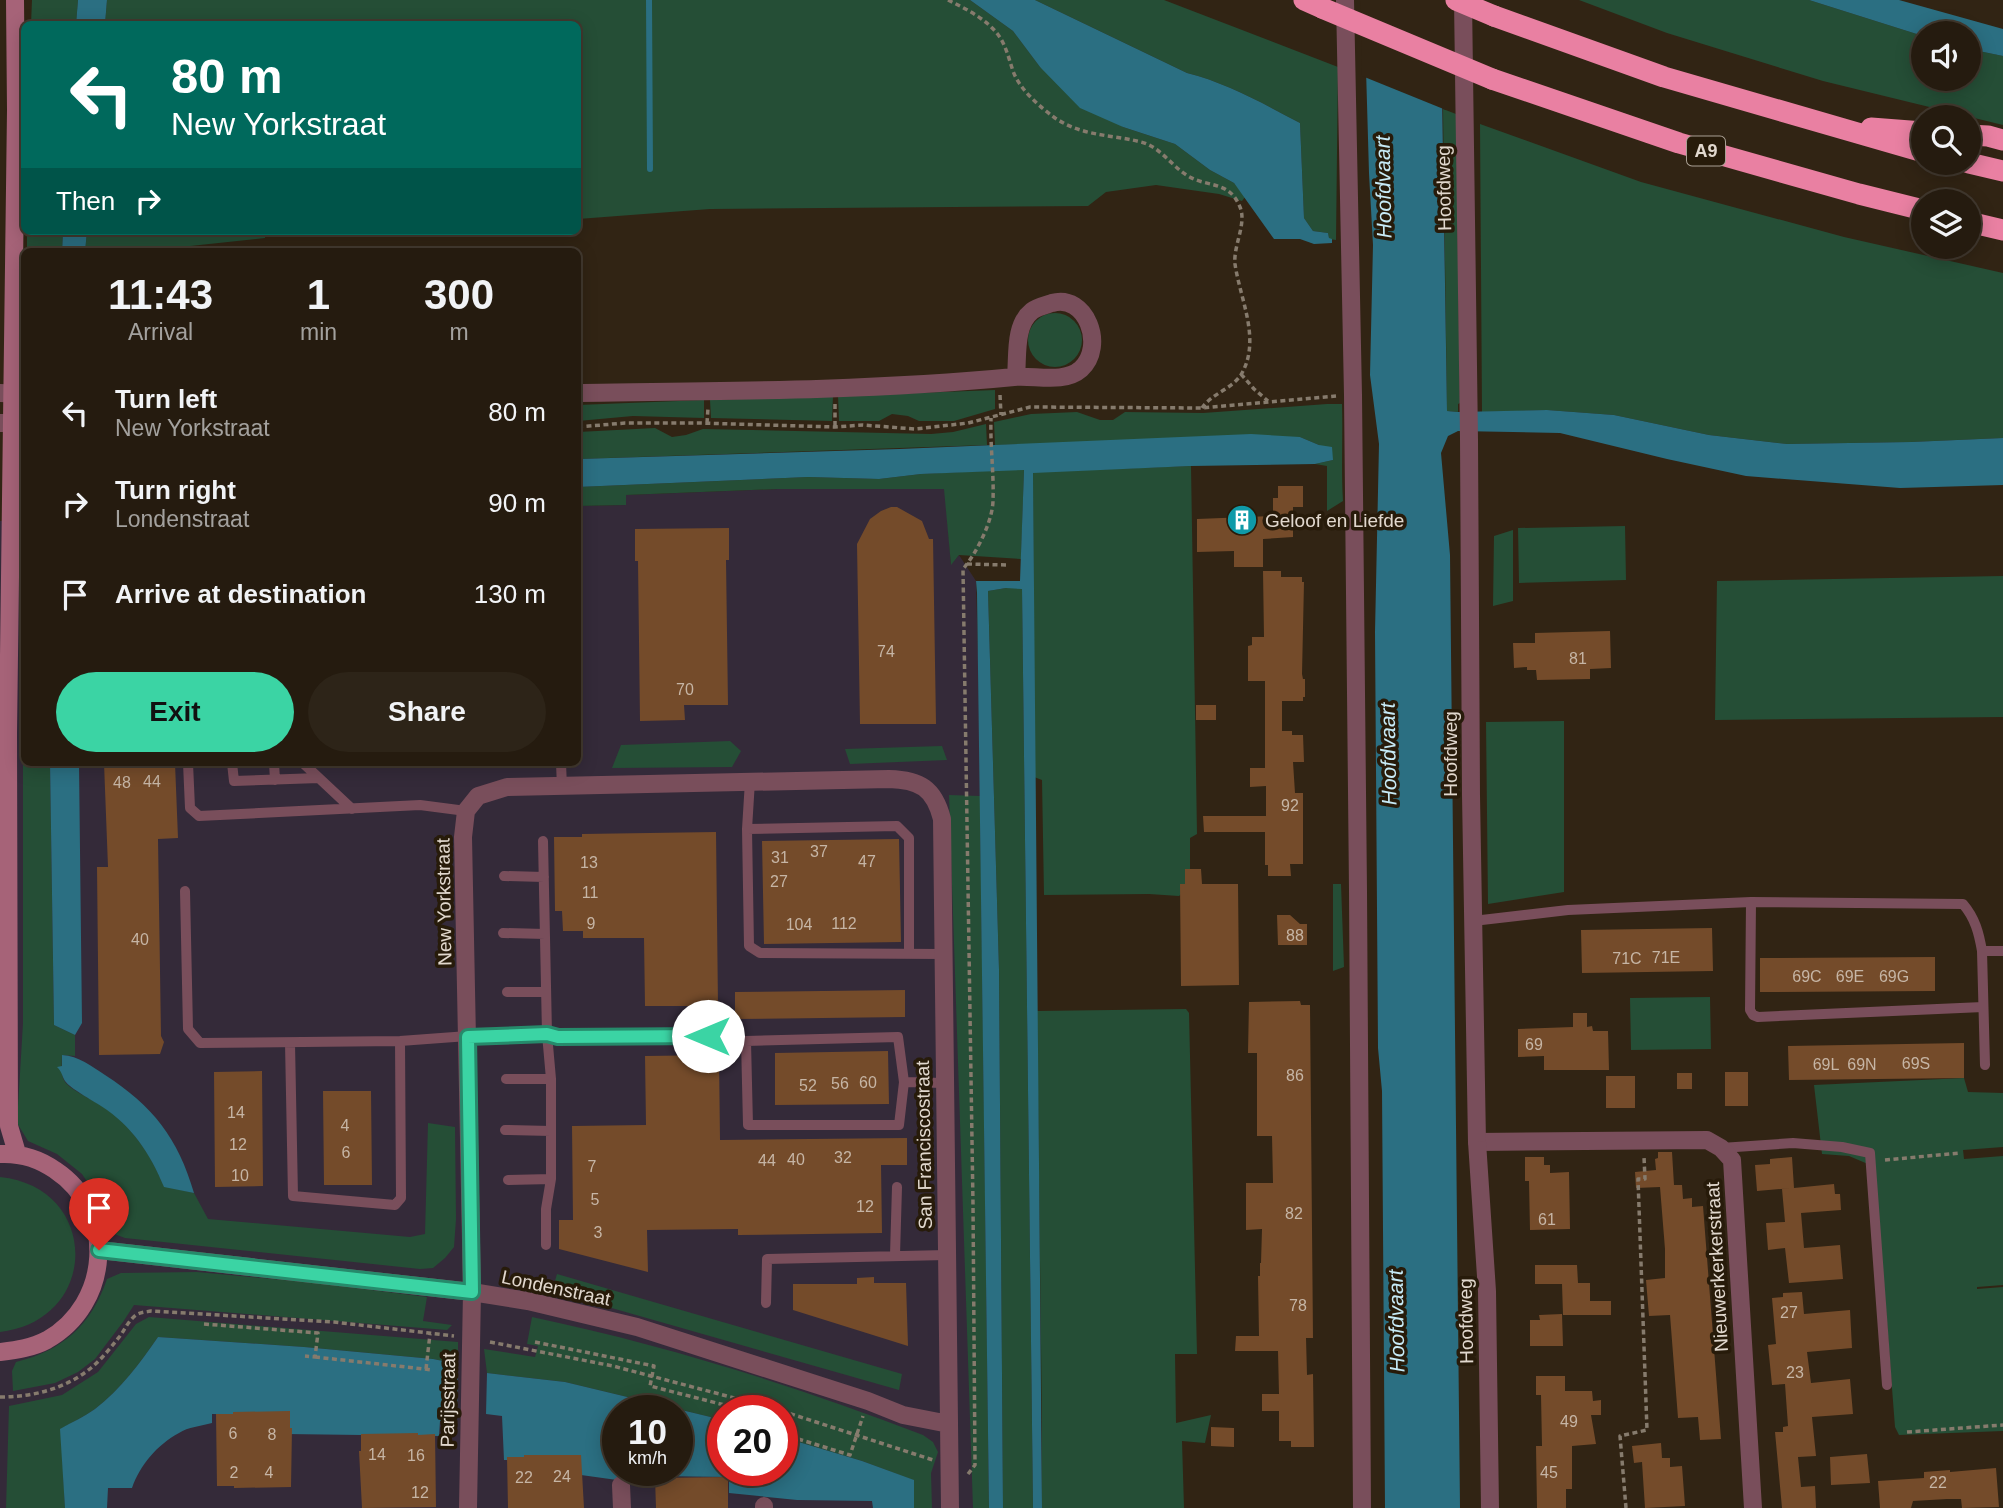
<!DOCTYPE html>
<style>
:root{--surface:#251b0f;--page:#2d2418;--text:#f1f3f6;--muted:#a3a19e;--line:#42392f;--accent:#3bd4a4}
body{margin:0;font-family:Helvetica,sans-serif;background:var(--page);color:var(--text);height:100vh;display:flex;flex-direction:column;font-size:26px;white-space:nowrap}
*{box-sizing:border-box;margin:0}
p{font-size:23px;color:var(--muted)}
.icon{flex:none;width:38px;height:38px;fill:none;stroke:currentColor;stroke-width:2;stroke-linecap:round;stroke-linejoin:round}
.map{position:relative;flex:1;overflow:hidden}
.side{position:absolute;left:21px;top:248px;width:560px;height:518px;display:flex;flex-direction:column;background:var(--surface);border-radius:10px;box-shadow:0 4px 18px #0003,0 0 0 2px var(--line)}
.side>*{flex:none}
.guide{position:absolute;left:21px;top:21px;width:560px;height:214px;border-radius:10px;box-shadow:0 4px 18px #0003,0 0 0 2px var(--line);background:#00695c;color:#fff;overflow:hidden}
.tools{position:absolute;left:1911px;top:21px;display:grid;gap:14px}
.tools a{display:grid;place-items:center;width:70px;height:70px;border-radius:50%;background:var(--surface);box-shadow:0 4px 18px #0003,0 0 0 2px var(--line);font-size:35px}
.speed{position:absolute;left:602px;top:1395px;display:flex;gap:14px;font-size:35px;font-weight:700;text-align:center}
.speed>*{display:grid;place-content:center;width:91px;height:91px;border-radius:50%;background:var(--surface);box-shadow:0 4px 18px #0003,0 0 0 2px var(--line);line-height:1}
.speed small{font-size:18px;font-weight:400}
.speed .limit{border:10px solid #d22;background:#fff;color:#111}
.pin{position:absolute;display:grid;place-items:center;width:60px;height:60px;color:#fff;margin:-72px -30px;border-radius:50% 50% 50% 0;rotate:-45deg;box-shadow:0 0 7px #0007}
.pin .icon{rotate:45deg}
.me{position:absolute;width:77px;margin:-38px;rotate:270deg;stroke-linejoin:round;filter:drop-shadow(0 0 5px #0008)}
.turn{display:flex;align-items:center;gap:24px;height:147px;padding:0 35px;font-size:32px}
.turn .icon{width:91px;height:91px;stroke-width:2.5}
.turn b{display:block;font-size:49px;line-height:60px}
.then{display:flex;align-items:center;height:66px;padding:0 35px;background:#0003;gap:14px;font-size:26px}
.eta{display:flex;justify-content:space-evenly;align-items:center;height:119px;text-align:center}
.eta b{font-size:42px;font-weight:800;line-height:49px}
.primary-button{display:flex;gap:14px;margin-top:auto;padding:14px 35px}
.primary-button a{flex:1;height:80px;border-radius:42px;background:var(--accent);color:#111;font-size:28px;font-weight:800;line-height:80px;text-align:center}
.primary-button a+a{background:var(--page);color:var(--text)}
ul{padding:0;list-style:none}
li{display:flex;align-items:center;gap:21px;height:91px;padding:0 35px}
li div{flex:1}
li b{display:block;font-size:26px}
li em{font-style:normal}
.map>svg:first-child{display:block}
</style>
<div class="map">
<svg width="2003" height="1508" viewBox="0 0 2003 1508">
<rect width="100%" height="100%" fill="#312414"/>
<path fill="#342a39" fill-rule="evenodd" d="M778,489H945L951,564L959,555L976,581L1001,1508H0V521H24V763H578V506L625,505V495ZM618,1410H677V1470H618ZM723,1410H782V1470H723Z"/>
<path fill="#254e36" d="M32,0H78L76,24H31Z
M107,0H970L1013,31L1040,67L1123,127L1175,144L1210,170L1234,183L1245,197L1242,201L1219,194L1156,185L1106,192L1088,206L710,209L578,219V24H105Z
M1035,0H1164L1338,67L1336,240L1329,239L1328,233L1313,231L1304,218L1300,123C1264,104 1227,83 1187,73Z
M1579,0H1809L1923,36V79H1969V49L2003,56V125L1823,81L1667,33Z
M1443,109L1456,114L1460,403L1458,404V412L1447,411Z
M1480,124L1641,182L1844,237L2003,273V438L1911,442L1787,444L1709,435L1614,415L1547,410L1482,412Z
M27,231H63L62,252H27Z
M87,231H265V238L134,252H85Z
M1028 340a27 27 0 1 1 54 0a27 27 0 1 1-54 0Z
M995,390V409L954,421H919L908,416L892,414L879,421H839L838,396Z
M833,396L832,421L711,418L710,400Z
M704,400V418L633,416L578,421V405Z
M1327,404H1342C1343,436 1341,469 1343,501L1327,511V466L1315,464L1333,460L1319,445L1300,437L995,445L994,422L1031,414L1077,412L1100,420H1113L1125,412L1203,413Z
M986,424L987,445L578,459V432L655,428L672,437L686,435L703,429L931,434L953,432Z
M1191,466L1197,834L1190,838V885L1179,896L1149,894L1044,895L1042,780L1034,777L1033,472Z
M1024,469L1021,559L959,555L951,565L944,489H778L626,495V505L578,506V487L808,477L879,479L921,474Z
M1625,526L1626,580L1519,583L1518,528Z
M1513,530V601L1493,606L1494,536Z
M2003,576V717L1715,720L1717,581Z
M1006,588H1022L1033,1508H1003L999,969L988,591Z
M1564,721V892L1488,904L1486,722Z
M24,728V763H50L54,1025L75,1035V1056L62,1055C62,1064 60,1074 65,1082C71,1090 93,1100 102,1106C132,1126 150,1153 164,1186L194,1193L208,1219L410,1237L425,1234L428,1123L455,1127L456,1219L454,1247L445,1258L433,1268L420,1269L125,1238L109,1232L100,1201L82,1174L57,1154L28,1141L17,1123L23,1023V736Z
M730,741L741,751L732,767L612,768L621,745Z
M942,746L947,760L850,764L845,749Z
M949,795L980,796L989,1508H973Z
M1333,884H1341L1344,967L1333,971Z
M1710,997L1711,1049L1631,1050L1630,998Z
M1186,1009L1189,1013L1197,1354H1175L1176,1423L1211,1415L1205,1443L1182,1441L1184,1508H1042V1427L1037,1011Z
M1964,1078L1968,1092L2003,1093V1147L1963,1150L1964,1159L2003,1156V1285L1977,1287V1289L2003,1287V1431L1899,1435L1895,1427L1875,1167L1849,1156L1822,1154L1814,1085Z
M0,1177C100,1187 101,1320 0,1332Z
M197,1272L316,1283L427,1297L423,1321L452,1325L447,1330L134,1305L123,1322L95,1359L78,1372L55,1383L13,1391L12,1371L16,1362C64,1350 91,1325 107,1279L121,1273Z
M557,1274L902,1374L899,1390L552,1291Z
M149,1317L458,1342V1364L433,1359L304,1347L158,1337C140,1363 121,1389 95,1409C84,1417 72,1422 61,1429L65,1508H6L9,1406L62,1395L98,1372L136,1324Z
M532,1317C665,1345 796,1386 923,1435L933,1442L938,1452L931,1473L932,1508H914L913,1480L862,1461L782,1437V1410H723V1420L565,1382L487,1373L484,1349L535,1357L538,1346L527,1344Z"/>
<path fill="#2b6f82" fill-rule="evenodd" d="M78,0H107L105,24H76Z
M970,0H1035L1187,73C1227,83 1264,104 1300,123L1304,218L1313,231L1328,233L1329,238L1332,239V243L1314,244L1300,239H1274L1234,183L1210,170L1175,144L1123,127L1080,108L1040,67L1013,31Z
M1364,0L1442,93L1447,411L1458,412L1547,410L1614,415L1709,435L1787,444L1911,442L2003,438V485L1900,488L1746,476L1667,459L1560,433L1458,431L1448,436L1441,453L1450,555L1460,1508H1385L1382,1091L1378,1048L1375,632L1379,444L1370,375L1373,245L1369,173Z
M1809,0H1899L2003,29V56L1969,49V33H1923V36Z
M63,231H87L85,252H62Z
M1251,434L1300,437L1319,445L1332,447L1333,460L1315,464L1191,466L1033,473L1042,1508H1033L1022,589L1006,588L988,591L999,969L1003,1508H989L977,593L976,581H1020L1024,470L921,474L879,479L808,477L578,487V459L899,449Z
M50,763H79L82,1023L75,1035L54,1025Z
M62,1055C79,1056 91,1066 105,1075C153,1106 178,1138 194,1193L164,1187C150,1153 132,1126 101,1106C92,1100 71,1089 65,1081C62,1076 62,1072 57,1067L62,1066Z
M158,1337L304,1347L433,1359L458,1364L457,1422L440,1421L439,1436L285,1434V1415L212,1414V1423C201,1426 188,1427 179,1433C157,1445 140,1465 132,1488H108L107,1508H65L60,1429C72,1422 84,1417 95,1409C121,1389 140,1363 158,1337Z
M487,1373L565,1382L723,1420V1470H782V1437L862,1461L914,1480V1508H873L872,1501L797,1500L729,1493V1477L653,1476V1485L581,1475V1461L504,1460L502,1416L486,1414ZM618,1410H677V1470H618Z"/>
<path fill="#312414" d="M1360,0H1446V110L1362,76Z"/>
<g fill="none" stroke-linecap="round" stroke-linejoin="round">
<path stroke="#2b6f82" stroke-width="6" d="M649,0L650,169"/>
</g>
<path fill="#744b2a" d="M1278,486H1303V507H1293V537L1263,539V567H1234V551L1197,552V519L1273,516V498H1278Z
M891,507H897L922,521L929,539H933L936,724H860L857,544L870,519L881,511Z
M729,528V560H726L728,705H684L685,720L640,721L638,561H635V529Z
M1263,571H1281V577H1302V582H1304L1302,674L1303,679H1305V697H1303V701H1282V731H1292V735H1303L1304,762H1293L1295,793H1303V864H1290L1291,876H1268V865H1265V832H1204L1203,816H1266V786L1250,787V768H1265V681H1248V646L1252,645V637H1264Z
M1610,631L1611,668L1590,669V679L1537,680L1536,670H1527V667L1514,668L1513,643H1535V633Z
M1196,705H1216V720H1196Z
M104,763H175L178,838L158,839L161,1036L164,1042L160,1054L99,1055L97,867H108Z
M716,832L718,1006H645L644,938H583V931H563L562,911H555L554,837H582V834Z
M899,839L901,942L764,944L762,841Z
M1185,869H1201L1202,884H1238L1239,985L1181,986L1180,884H1185Z
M1277,915H1290L1300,924H1307V945H1278Z
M1712,928L1713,971L1582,973L1581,930Z
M1935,957V991L1760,992V958Z
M905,990V1017L735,1019V992Z
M1300,1001L1301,1005H1310L1313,1338H1306L1307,1375L1313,1374L1314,1447H1291V1441H1279V1411H1262V1394H1279L1278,1351H1235L1236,1336H1259L1258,1276H1260V1263H1261L1262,1229L1246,1230V1183H1273L1272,1136H1257V1053H1248L1249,1002Z
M1573,1013H1587V1027L1592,1026L1593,1031H1608L1609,1070H1544V1056L1518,1057V1029L1573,1027Z
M1964,1043V1078L1789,1080L1788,1046Z
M888,1051L889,1104L775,1105V1053Z
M719,1055L720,1140L907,1138V1165H881L882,1233L738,1235V1229L647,1230L648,1272L559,1249V1220H573L572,1126L646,1125L645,1056Z
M262,1071L263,1186L215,1187L214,1072Z
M1725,1072H1748V1106H1725Z
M1677,1073H1692V1089H1677Z
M1606,1076H1635V1108H1606Z
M323,1091H371L372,1185H324Z
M1658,1152H1672L1674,1185H1682L1683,1199L1692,1198V1207L1703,1206L1721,1439L1700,1440L1698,1417L1678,1418L1670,1315L1649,1316L1646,1280L1665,1278V1249L1660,1187L1636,1188L1635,1172L1656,1170L1655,1159L1658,1158Z
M1525,1157H1544V1165H1550V1173L1569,1172L1570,1229L1530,1230L1529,1181H1525Z
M1792,1157L1794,1188L1834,1184L1835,1194H1840L1841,1210L1801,1213L1804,1248L1840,1245L1843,1279L1789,1283L1785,1248L1768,1250L1766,1223L1785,1222L1782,1189L1793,1188L1757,1191L1755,1165L1770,1164V1159Z
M1535,1265H1577L1578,1283H1590V1301H1611V1315H1563L1562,1284H1535Z
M874,1277V1283H906L908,1346L793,1310V1284H857V1278Z
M1802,1292L1804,1314L1850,1310L1852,1348L1807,1352L1811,1383L1850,1379L1853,1414L1812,1417L1816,1456L1798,1457L1801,1487L1815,1486L1816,1508H1782L1775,1432H1783V1427L1788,1426L1785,1384L1772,1385L1768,1345L1776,1344L1772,1298L1783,1297V1293Z
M1562,1314L1563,1346H1530V1320H1540L1539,1315Z
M1536,1376H1565V1391H1592L1593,1401L1601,1400V1415H1591L1596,1444L1572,1446V1489H1566V1508H1537L1536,1446H1542L1541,1395H1536Z
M290,1411V1428H292L291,1487L234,1488V1486H217L216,1414H233V1412Z
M1211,1427L1234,1428V1447L1211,1446Z
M418,1433V1435L435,1434L436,1507L362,1508L359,1451H361V1434Z
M1661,1443L1662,1458H1670V1467L1682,1466L1685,1506L1645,1508L1642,1462L1634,1463L1632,1446Z
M1867,1454L1870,1483L1831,1485L1830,1457Z
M524,1455H581L584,1508H508L507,1457H524Z
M1996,1468L1999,1507L1962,1508L1961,1499H1947L1913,1501L1911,1508H1880L1878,1481L1924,1478V1472L1950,1470V1472Z
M728,1477V1508H656L655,1478Z"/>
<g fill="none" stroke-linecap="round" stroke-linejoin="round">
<path stroke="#867b6d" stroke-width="3.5" stroke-dasharray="5 3.5" stroke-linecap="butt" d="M948,0C966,9 987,19 999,36C1006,46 1009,59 1013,71C1020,90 1039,106 1055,118C1084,137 1110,134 1141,142C1161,147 1171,166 1188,176C1208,188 1229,180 1240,207C1247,224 1233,246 1235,264C1240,299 1261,339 1242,373C1233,389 1212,393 1202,408
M1241,374L1254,389L1268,401
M1000,395L1001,415
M835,404V427
M707,423L708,408
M578,427L625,423H699L835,427L863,425L915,429L968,423L1030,407L1202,408L1336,396
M967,564L1007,565
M1885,1160L1960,1153
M204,1324L318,1333L315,1357L305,1356
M490,1342L613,1366L780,1410
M535,1342L654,1366L650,1386L744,1410
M315,1357L433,1370
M426,1369L430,1334
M0,1397C33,1397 65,1389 91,1368C102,1359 111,1347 120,1336C125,1329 129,1320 136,1315C141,1312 146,1312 151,1311L334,1322L454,1336
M782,1411L933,1460
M1907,1432L2003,1425
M782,1434L850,1455L863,1416
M968,1474L975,1465L973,1204L963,569C976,554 993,521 993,500C994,473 990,445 991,418
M1626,1508L1620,1436L1647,1430L1638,1179H1645L1644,1157"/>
<path stroke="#794e5b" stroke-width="10" d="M188,763L190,808L199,816L420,805L466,811
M232,763L234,781L319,778
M274,763L275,780
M303,763L352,809
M561,763L562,787
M750,781L747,829L749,946L760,953L943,954
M747,829L897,826L909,838V953
M543,841L547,1034L558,1037L708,1036
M504,876L544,877
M185,891L188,1029L200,1043L400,1041L468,1036L547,1034L551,1079V1179L546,1209V1245
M1751,902L1750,1010L1753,1015L1758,1017L1983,1007
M1473,921L1568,910L1751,902L1963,904C1975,918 1979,933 1982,951H2003
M503,933L545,934
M1982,951L1985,1065
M507,992H546
M290,1043L293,1196L395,1205L401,1198L400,1041
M506,1079H551
M904,1082L898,1037L746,1041L748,1125H899L904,1082L944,1083
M505,1130L551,1131
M1721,1148L1793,1143L1842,1147L1870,1153L1887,1385
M508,1180L551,1179
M895,1255L897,1187
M766,1303L767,1259L947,1255"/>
<path stroke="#794e5b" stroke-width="18" d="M1345,0L1353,395L1358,891L1362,1508
M0,393L24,394
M578,393C723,391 869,391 1014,377C1035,375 1064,384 1081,369C1106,346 1086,293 1052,303C1046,305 1037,307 1032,311C1014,325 1018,356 1016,376
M0,423H24
M1477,1142L1707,1140L1721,1148L1732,1160L1753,1508
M99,1250L472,1292L528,1301L637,1327L868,1401L903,1415L949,1424
M621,1485L622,1508
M468,1508L472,1292L463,837L466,811L478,796L507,787L889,779C920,780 934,788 942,819L950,1508
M764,1508V1506"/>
<path stroke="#794e5b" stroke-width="18" d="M1463,0L1469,439L1471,795L1477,1142L1487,1291L1490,1508"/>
<path stroke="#a66378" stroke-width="18" d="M15,0L16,110L8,733L9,1126L17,1153
M0,1154C21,1153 38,1158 55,1170C117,1211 111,1304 47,1340C32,1348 16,1350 0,1352"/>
<path stroke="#e980a2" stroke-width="21" d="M1304,0L1322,8
M1494,16L1664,77L1923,152
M1492,79L1679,143L1859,194L1923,210
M1871,128L1923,132
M1969,135L1988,136L2003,140
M1969,163L2003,171
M1969,222L2003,230"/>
<path stroke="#e980a2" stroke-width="21" d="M1456,0L1494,16
M1322,8L1492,79"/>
</g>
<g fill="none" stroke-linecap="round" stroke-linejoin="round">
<g stroke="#268a6b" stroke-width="18">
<path id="route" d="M99,1250L472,1292L468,1037L547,1034L558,1037L708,1036"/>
</g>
<use href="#route" stroke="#3bd4a4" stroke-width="12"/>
</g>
<defs>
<g id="building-disc" transform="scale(1.575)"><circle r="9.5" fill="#0f9aa8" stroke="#271b0a"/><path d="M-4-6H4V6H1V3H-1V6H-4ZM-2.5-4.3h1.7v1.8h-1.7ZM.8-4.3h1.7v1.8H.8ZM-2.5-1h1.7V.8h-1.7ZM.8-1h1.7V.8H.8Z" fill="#fff"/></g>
</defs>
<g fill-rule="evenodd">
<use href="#building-disc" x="1242" y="520"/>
</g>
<g text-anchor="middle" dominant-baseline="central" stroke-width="7" stroke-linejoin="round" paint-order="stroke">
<g font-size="16" fill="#c6b5a5">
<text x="886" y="651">74</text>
<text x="1578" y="658">81</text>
<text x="685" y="689">70</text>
<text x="152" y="781">44</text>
<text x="122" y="782">48</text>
<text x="1290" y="805">92</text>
<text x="819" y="851">37</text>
<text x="780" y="857">31</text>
<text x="867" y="861">47</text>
<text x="589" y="862">13</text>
<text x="779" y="881">27</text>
<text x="590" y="892">11</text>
<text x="591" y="923">9</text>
<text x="844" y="923">112</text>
<text x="799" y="924">104</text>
<text x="1295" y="935">88</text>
<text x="140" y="939">40</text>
<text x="1666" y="957">71E</text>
<text x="1627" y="958">71C</text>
<text x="1807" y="976">69C</text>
<text x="1850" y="976">69E</text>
<text x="1894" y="976">69G</text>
<text x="1534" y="1044">69</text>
<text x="1916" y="1063">69S</text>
<text x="1826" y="1064">69L</text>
<text x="1862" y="1064">69N</text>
<text x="1295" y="1075">86</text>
<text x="868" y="1082">60</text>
<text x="840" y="1083">56</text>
<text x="808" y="1085">52</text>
<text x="236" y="1112">14</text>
<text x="345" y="1125">4</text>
<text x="238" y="1144">12</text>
<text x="346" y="1152">6</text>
<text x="843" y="1157">32</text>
<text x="796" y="1159">40</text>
<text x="767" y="1160">44</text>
<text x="592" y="1166">7</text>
<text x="240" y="1175">10</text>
<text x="595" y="1199">5</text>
<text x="865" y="1206">12</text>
<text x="1294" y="1213">82</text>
<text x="1547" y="1219">61</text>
<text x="598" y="1232">3</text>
<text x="1298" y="1305">78</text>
<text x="1789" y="1312">27</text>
<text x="1795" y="1372">23</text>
<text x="1569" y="1421">49</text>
<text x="233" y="1433">6</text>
<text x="272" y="1434">8</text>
<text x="377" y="1454">14</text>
<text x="416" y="1455">16</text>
<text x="234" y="1472">2</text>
<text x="269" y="1472">4</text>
<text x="1549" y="1472">45</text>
<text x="562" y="1476">24</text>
<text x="524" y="1477">22</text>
<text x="1938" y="1482">22</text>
<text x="420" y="1492">12</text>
</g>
<rect fill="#271b0a" stroke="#a99f93" stroke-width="2" x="1687" y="136.5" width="38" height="29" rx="5"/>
<g font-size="18" font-weight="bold" fill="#e1d8ce">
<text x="1706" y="151">A9</text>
</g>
<g font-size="19" fill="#e1d8ce" stroke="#271b0a">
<text transform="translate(1444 188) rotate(-91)">Hoofdweg</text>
<text transform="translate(1450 754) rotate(-90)">Hoofdweg</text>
<text transform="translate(444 902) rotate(-91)">New Yorkstraat</text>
<text transform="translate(924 1145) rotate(-91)">San Franciscostraat</text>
<text transform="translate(1717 1267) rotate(-93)">Nieuwerkerkerstraat</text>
<text transform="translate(556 1288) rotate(12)">Londenstraat</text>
<text transform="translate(1466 1321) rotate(-91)">Hoofdweg</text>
<text transform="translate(448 1400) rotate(-89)">Parijsstraat</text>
</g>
<g font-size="19" fill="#e1d8ce" stroke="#271b0a" text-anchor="start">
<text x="1265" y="520">Geloof en Liefde</text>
</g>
<g font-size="21" font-style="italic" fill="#c7ebf7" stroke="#271b0a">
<text transform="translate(1383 187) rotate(-91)">Hoofdvaart</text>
<text transform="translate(1388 754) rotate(-91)">Hoofdvaart</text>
<text transform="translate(1396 1321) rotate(-91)">Hoofdvaart</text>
</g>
</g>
</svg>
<div class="tools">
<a><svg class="icon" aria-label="sound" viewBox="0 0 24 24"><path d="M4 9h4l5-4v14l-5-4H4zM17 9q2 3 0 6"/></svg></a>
<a><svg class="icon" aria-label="search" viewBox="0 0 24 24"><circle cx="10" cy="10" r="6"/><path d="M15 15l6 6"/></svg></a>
<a><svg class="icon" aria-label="layers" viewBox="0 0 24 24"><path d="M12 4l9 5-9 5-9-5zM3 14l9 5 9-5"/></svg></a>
</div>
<div class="speed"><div>10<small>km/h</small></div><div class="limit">20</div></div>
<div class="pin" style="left:99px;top:1250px;background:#d93025"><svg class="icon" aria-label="arrive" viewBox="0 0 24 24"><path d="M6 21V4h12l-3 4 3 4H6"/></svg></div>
<svg class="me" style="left:708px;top:1036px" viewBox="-20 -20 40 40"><circle r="19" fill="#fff"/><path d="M0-13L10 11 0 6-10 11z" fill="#3bd4a4"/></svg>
<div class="guide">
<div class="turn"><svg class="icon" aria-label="left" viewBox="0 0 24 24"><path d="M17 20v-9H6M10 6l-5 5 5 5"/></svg><div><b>80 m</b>New Yorkstraat</div></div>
<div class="then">Then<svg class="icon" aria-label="right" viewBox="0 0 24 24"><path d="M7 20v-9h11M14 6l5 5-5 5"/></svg></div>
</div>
<section class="side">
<div class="eta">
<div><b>11:43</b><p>Arrival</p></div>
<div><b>1</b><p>min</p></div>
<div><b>300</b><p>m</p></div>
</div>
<ul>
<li><svg class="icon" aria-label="left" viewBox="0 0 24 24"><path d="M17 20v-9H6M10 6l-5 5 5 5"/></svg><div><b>Turn left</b><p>New Yorkstraat</p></div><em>80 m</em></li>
<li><svg class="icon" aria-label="right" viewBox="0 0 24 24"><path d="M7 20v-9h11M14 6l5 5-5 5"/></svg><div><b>Turn right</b><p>Londenstraat</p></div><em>90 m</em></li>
<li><svg class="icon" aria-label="arrive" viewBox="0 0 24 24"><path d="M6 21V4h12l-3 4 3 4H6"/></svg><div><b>Arrive at destination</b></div><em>130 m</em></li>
</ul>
<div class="primary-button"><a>Exit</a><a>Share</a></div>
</section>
</div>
